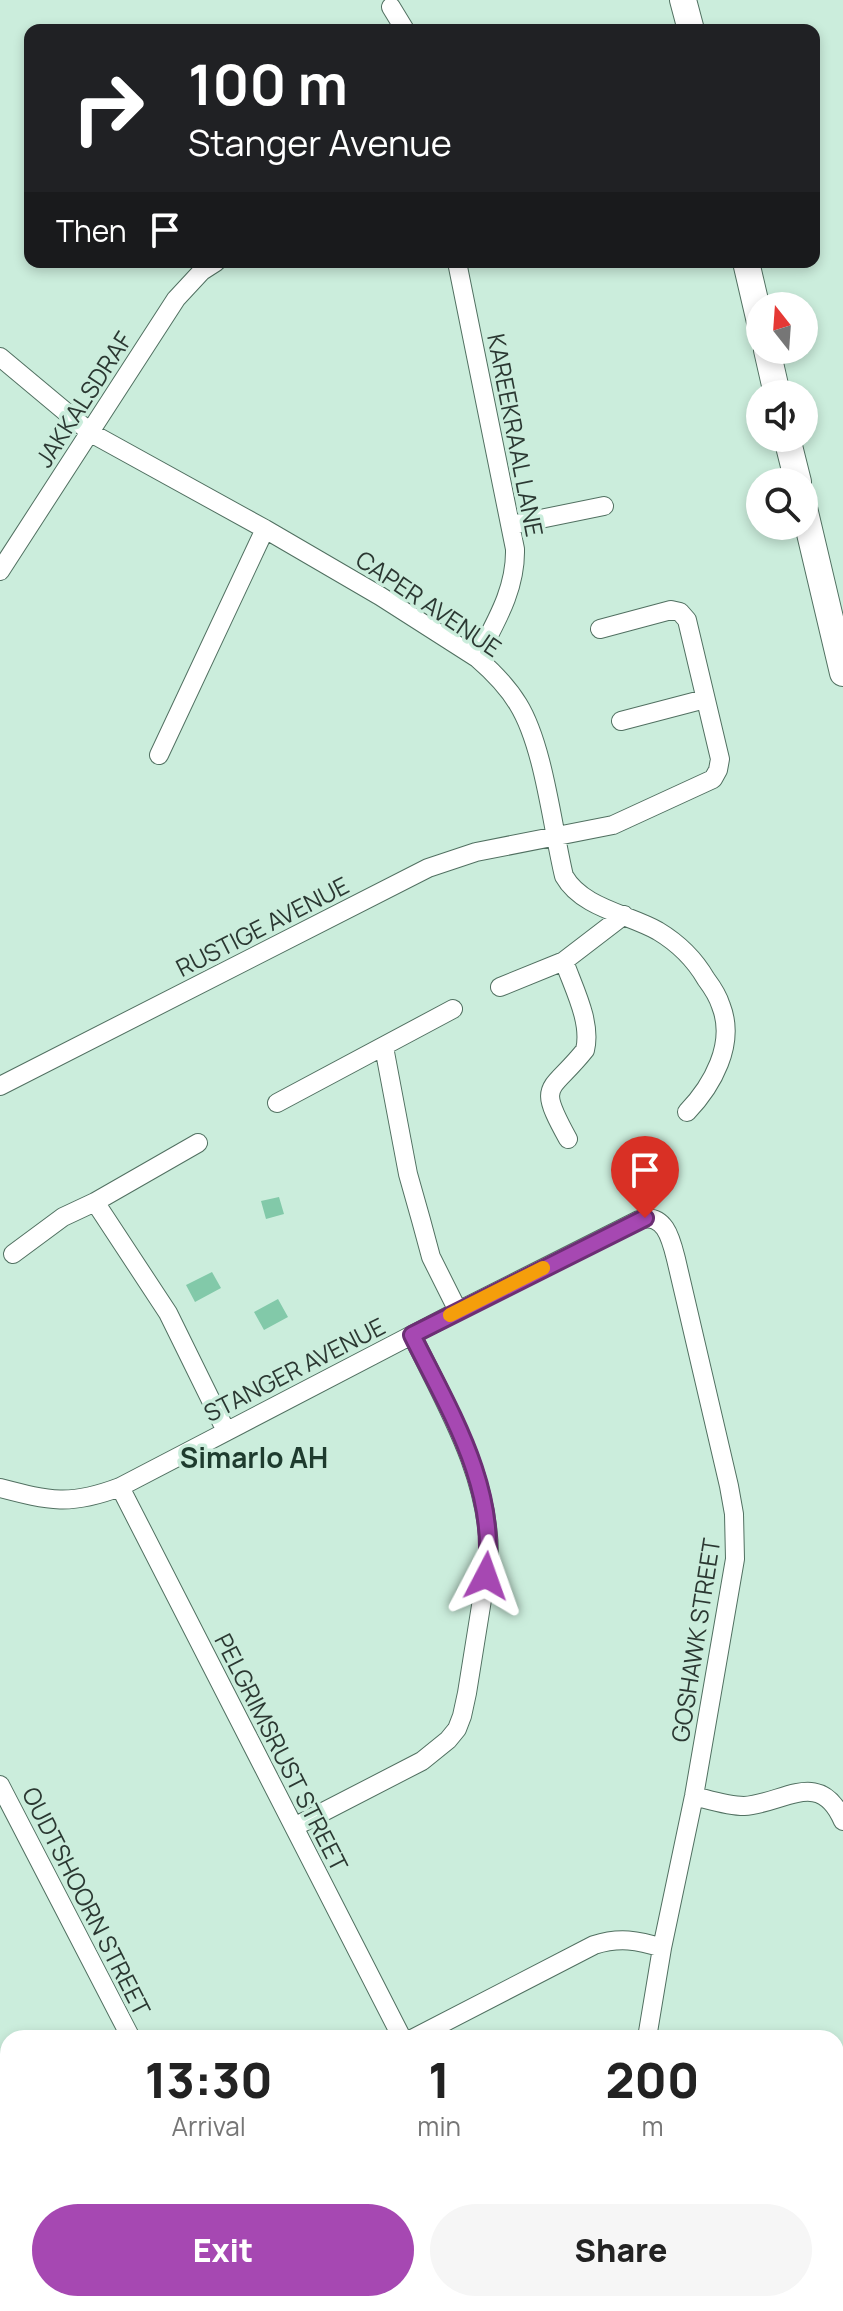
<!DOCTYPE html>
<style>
:root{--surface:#fff;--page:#f6f6f6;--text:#222;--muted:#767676;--accent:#a648b2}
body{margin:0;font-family:Manrope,sans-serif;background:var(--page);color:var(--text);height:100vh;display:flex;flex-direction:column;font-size:30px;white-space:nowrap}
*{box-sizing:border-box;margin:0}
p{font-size:26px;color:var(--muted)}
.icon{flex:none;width:44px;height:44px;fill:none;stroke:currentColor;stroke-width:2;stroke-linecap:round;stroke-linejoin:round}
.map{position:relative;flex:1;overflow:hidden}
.sheet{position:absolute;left:0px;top:2030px;width:844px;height:282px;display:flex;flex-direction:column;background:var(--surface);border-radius:24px 24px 0 0;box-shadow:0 4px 12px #0003}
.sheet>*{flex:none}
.hud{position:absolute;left:24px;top:24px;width:796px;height:244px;border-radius:16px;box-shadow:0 4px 12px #0003;background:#202124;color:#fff;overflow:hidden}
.needle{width:52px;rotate:343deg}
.buttons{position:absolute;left:746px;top:292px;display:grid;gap:16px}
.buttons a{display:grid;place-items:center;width:72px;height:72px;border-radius:50%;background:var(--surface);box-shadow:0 4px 12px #0003;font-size:40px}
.pin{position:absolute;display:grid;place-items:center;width:68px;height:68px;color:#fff;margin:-82px -34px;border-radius:50% 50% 50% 0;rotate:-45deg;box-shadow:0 0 8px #0007}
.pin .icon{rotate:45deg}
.me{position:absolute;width:88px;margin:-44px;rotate:4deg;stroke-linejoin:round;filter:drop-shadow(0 0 6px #0008)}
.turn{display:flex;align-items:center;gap:28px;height:168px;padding:0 32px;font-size:36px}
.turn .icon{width:104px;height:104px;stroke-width:2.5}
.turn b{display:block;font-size:56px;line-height:68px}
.then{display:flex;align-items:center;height:76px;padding:0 32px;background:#0003;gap:16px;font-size:30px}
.eta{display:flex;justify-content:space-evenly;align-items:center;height:136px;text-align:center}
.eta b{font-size:48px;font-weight:800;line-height:56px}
.cta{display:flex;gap:16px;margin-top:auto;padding:16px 32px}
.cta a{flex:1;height:92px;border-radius:48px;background:var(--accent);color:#fff;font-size:32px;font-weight:800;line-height:92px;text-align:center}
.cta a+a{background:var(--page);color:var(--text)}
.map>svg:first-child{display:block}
</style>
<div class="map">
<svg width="843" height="2311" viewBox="0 0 843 2311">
<rect width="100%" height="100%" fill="#cbeddc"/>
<path fill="#82c9a9" d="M279,1197L284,1214L266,1219L261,1201Z
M212,1272L221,1288L195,1302L186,1285Z
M278,1299L288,1317L264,1330L254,1312Z"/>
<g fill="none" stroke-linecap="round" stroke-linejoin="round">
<g stroke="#517061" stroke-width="20">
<path id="street" d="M391,7L405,30
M457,262L515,549C516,590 495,623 477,658
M0,357L91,433L265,529L380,596L477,658C492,671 507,686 518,704C544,746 552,826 564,876C582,908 628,914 658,931C678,943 695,960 706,979C712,987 718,996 721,1006C736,1044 712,1086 687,1112
M511,525L604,506
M0,571L176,299L202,271L216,262
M621,721L705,699
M159,755L265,529
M564,961C573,987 592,1022 585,1050C550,1094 536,1081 568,1139
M500,987L564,961L624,915
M384,1047L408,1174L421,1220L431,1257L458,1311
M0,1086L428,868L476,852L613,825L713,779L718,770L720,759L687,620L680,612L671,610L600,629
M277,1103L453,1009
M95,1202L168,1313L226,1431
M13,1254L63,1217L95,1202L198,1143
M120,1487L402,2038
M0,1488C50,1501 70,1506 120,1487L458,1311L639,1220C665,1212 671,1239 676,1259L729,1486L734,1514L735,1559L694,1796L662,1948L647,2038
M0,1785L131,2038
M694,1796C710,1800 728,1806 744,1806C783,1804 820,1767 843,1821
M294,1827L422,1761L448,1740L457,1729L462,1716L467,1693L489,1556C489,1475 446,1405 412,1335
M414,2038L594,1945C619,1937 638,1940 662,1948
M0,2248L8,2243
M674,2304L676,2311
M446,2311L449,2304"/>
</g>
<g stroke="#517061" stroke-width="28">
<path id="secondary" d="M683,0L691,30
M746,262L760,322
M767,350L777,394
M787,438L798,482
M804,508L843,673"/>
</g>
<use href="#street" stroke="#fff" stroke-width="18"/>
<use href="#secondary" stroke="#fff" stroke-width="26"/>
</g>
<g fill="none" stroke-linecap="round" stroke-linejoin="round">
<g stroke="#6c2f74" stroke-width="20">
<path id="route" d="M486,1576C499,1489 449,1410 412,1335L645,1218"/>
</g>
<use href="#route" stroke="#a648b2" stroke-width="14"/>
<path stroke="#f59e0b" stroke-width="14" d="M450,1315L543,1268"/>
</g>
<g text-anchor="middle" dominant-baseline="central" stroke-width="7" stroke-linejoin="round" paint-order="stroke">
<g font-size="24" fill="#2b3832" stroke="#cbeddc">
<text transform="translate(83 399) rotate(-57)">JAKKALSDRAF</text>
<text transform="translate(516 435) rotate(79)">KAREEKRAAL LANE</text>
<text transform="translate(429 603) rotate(34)">CAPER AVENUE</text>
<text transform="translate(262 926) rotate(-27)">RUSTIGE AVENUE</text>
<text transform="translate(294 1369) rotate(-27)">STANGER AVENUE</text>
<text transform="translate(695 1640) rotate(-81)">GOSHAWK STREET</text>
<text transform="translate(282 1752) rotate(63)">PELGRIMSRUST STREET</text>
<text transform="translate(87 1901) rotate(63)">OUDTSHOORN STREET</text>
</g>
<g font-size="28" font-weight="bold" fill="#1e3b2e" stroke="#cbeddc">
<text x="254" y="1457">Simarlo AH</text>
</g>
</g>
</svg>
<div class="buttons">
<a><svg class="needle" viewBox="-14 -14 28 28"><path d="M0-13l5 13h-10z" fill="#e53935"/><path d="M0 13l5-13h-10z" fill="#767676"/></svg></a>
<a><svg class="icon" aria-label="sound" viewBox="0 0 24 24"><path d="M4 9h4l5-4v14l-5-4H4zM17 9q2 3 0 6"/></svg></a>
<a><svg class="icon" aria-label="search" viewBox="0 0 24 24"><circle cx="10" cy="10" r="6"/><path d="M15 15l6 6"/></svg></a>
</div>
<div class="pin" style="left:645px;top:1218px;background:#d93025"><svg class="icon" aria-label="arrive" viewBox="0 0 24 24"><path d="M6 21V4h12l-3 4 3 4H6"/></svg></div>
<svg class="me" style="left:486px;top:1576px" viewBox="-20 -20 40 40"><path d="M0-17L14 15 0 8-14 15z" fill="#a648b2" stroke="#fff" stroke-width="4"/></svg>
<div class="hud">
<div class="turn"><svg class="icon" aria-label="right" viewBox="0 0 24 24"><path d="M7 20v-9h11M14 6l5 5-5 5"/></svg><div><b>100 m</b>Stanger Avenue</div></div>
<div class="then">Then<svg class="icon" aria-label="arrive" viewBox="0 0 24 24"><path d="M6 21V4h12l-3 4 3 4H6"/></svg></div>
</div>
<section class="sheet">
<div class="eta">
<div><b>13:30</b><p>Arrival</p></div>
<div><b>1</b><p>min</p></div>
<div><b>200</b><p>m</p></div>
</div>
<div class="cta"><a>Exit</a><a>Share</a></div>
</section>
</div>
